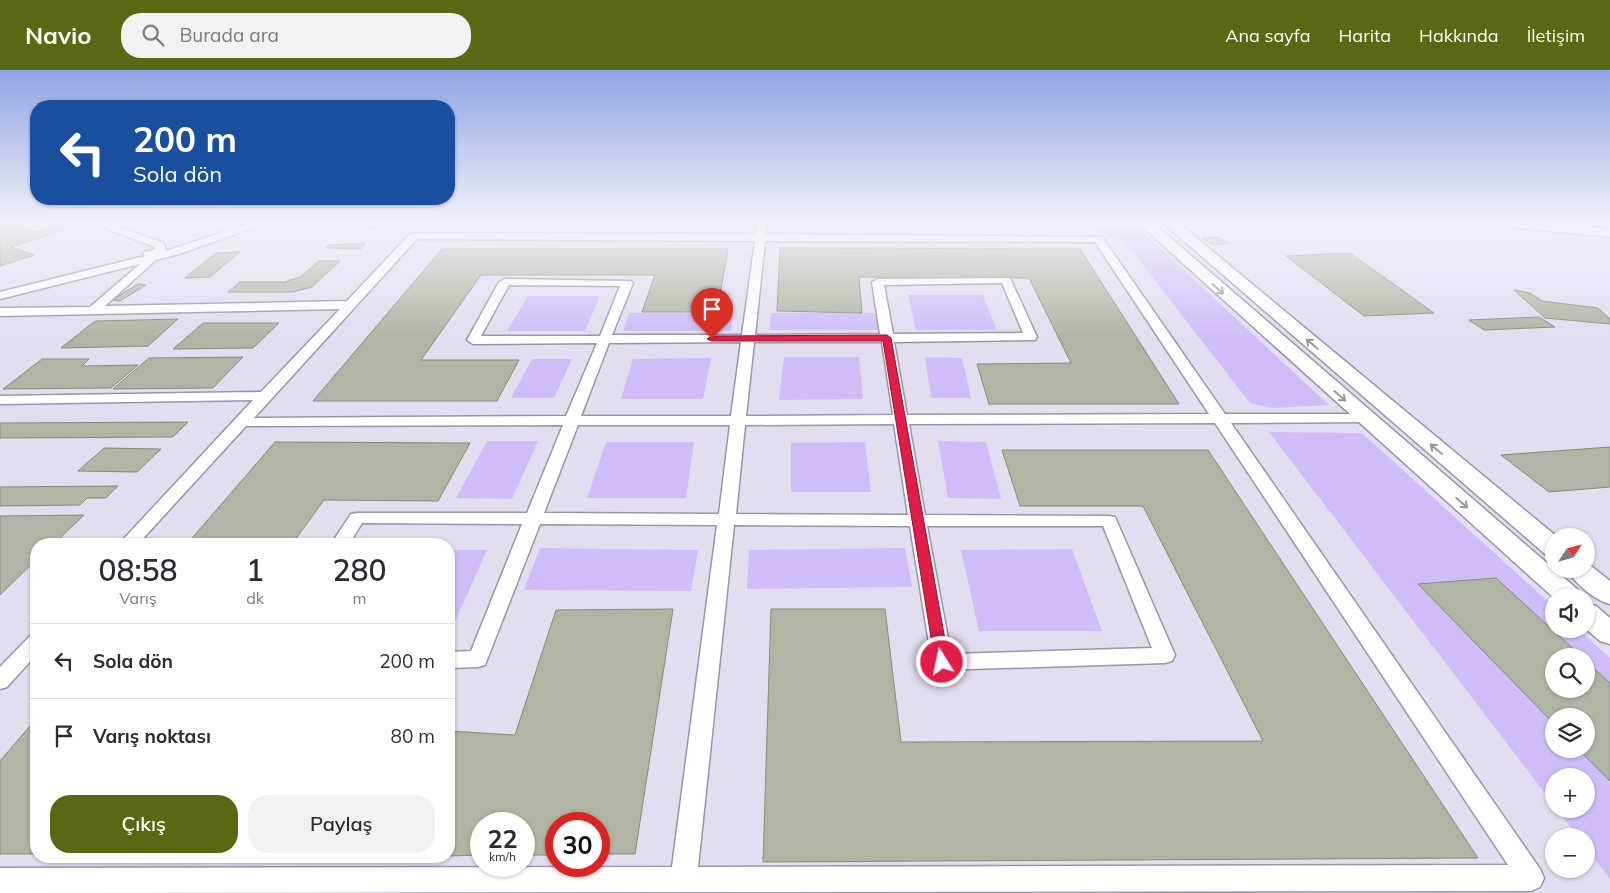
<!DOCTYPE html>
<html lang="tr">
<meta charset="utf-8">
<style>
:root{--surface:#fff;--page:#f2f2f3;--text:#2b2b33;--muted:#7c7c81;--line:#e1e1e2;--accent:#596913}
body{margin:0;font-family:Mulish,sans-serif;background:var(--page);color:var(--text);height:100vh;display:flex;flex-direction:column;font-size:19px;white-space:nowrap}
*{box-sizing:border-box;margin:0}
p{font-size:16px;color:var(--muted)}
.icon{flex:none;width:28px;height:28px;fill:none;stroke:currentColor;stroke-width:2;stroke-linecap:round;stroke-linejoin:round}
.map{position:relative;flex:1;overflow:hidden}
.drawer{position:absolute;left:30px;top:468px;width:425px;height:325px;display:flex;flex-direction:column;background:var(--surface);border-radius:20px;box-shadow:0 1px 4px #0004}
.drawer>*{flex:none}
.guide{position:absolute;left:30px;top:30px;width:425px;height:105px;border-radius:20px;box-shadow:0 1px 4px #0004;background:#1a4fa0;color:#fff;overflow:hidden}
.needle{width:32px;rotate:54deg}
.fabs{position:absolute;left:1545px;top:458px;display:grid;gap:10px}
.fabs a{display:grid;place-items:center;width:50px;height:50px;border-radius:50%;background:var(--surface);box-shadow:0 1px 4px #0004;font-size:25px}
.speed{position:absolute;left:470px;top:742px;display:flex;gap:10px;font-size:25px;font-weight:700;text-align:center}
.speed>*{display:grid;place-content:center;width:65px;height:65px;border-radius:50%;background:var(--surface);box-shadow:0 1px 4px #0004;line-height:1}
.speed small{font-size:12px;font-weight:400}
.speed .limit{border:8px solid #d22;background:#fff;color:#111}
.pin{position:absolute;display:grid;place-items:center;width:42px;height:42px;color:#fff;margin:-51px -21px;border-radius:50% 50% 50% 0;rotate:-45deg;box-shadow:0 0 5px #0007}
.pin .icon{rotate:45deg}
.me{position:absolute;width:55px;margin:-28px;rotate:350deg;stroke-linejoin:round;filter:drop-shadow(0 0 4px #0008)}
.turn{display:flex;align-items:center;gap:18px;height:105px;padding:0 20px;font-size:22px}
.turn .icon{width:65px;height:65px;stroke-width:2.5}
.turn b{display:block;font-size:35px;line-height:42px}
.eta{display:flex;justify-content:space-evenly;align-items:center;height:85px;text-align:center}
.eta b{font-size:30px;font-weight:600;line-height:35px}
.action{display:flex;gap:10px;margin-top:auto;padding:10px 20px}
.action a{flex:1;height:58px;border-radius:20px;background:var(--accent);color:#fff;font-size:20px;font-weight:600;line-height:58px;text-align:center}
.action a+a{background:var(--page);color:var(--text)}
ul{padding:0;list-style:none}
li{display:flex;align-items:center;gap:15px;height:75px;padding:0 20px;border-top:1px solid var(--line)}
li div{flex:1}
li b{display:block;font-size:19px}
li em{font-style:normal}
header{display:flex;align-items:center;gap:30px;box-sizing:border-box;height:70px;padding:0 25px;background:var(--accent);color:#fff}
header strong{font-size:24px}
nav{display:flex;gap:28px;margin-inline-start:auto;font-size:18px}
.search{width:350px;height:45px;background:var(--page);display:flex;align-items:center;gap:12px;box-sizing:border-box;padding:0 18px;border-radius:20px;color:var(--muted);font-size:19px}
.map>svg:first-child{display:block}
</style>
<header>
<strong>Navio</strong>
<div class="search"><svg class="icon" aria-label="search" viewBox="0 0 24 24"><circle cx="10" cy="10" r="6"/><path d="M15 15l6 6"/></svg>Burada ara</div>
<nav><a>Ana sayfa</a><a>Harita</a><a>Hakkında</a><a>İletişim</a></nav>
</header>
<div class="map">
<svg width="1610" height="823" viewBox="0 0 1610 823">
<rect width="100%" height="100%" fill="#e2ddef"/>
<path fill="#cfbdfa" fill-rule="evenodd" d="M288,151H754L753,157L267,160L268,158Z
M983,151H1131L1329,335L1272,338L1250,333L1125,172L1098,161L983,155Z
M908,225H983L997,260H916Z
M528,226H600L585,261H507Z
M629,243L733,244L731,261H623Z
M771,243H875L878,260H769Z
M784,287H859L863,329L779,330Z
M925,287L962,288L971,328H931Z
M711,288L703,329H621L633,289Z
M532,289H572L554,328H511Z
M1269,362L1362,363L1554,537V559H1578L1610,588V809L1586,778V766H1577L1557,739H1586V706H1554V735ZM1554,586H1586V619H1554ZM1554,646H1586V679H1554Z
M487,371H538L512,429L456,428Z
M938,371L986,372L1001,429L948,428Z
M606,372H694L686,428H587Z
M865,372L871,422H791V373Z
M540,478L698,480L691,521L524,520Z
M905,478L912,517L747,519L749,480Z
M1072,479L1102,561H979L961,480Z
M449,480H487L450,563H449Z"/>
<path fill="#b0b5a3" stroke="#878b7a" d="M0,151H16L10,153L36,162L54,156L65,160L11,177L34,185L0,196Z
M356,151H396L368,159Z
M1217,167L1229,173L1213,175L1202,168Z
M365,173L361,179L326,178L329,175Z
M780,178L1080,179L1179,334H989L977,294L1071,293L1029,208L859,207L862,243L777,241Z
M442,179H728L717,242H642L655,205H481L421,290H519L497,331H313Z
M240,182L210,207L185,208L216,183Z
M1350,183L1434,243L1364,246L1286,186Z
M319,191H340L312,217L293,222H228L240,212H284L300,207Z
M138,214L146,215L120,231L112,230Z
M1514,220L1530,223L1542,231L1598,238L1610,249V254L1545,248Z
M1539,247L1555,257L1484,260L1469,250Z
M178,249L148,276L61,278L95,251Z
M203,253H279L253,278L173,279Z
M243,287L213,318L113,319L149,288Z
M42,289H89L82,296L138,295L111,318L3,319Z
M188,352L173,367L0,368V353Z
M275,372L470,373L438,431L324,430L292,474H187Z
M1610,377V417L1549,422L1501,385Z
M104,378L161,379L137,402L78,401Z
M1002,380H1208L1478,788L763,792L771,539H885L901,672L1263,671L1143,436H1020Z
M118,416L106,428H87L80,435L0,436V417Z
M84,445L54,474H36V490L0,525V446Z
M1496,508L1581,586H1554V619H1586V591L1610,613V711L1578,679H1586V646H1554V654L1418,514Z
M673,539L635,784H599V754H556V785H524V754H481V785L449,786V661L515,665L556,540Z
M36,649V784H0V691Z
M187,786H396L276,787Z"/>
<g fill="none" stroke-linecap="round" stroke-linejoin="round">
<g stroke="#9a95a6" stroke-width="3">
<path id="street" d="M85,151H101L164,173L166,181L257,151H273L179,184L156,190L105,236L347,231L410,164L414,163L755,164L757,151H767L765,164L1102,167L1225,344H1365L1370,345L1372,348L1370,351L1365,352L1231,353L1540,799L1544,808L1540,817L1531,821L0,823V798L672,797L717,455L540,454L485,595L478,597L449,598V582L471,581L522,454L362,453L349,474H331L351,444L357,443H527L563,355L246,356L138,474H119L253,330L0,334V326L261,322L340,239L0,246V238L90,237L140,194L0,229V222L145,186L143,184L144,182L155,179V177ZM417,169L755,171L742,265H612L633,213L631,211L505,209L499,212L467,270L473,274L597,273L566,346L254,348ZM765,171L1095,172L1209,344L907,345L894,272L1035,270L1037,267L1010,208L878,209L872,212L880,264L755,265ZM1002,213L1023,263L893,264L884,215ZM509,215L620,216L600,266H481ZM741,272L731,346H581L609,273ZM754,272H882L893,345L746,346ZM1215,353L1508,795L698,797L734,455L910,456L932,592L935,598L942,600L1165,593L1172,591L1175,585L1115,447L1109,446L925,445L909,354ZM894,354L908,445L736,444L745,355ZM578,355H730L719,444L544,443ZM927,456H1103L1152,578L951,584Z
M36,565V585L7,617L0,619V597L29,567Z"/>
</g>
<g stroke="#9a95a6" stroke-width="3">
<path id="secondary" d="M1136,151H1151L1577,519L1581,526H1554V528Z
M1161,151H1176L1556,466H1554V486L1545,484Z
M1481,151H1534L1610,159V167L1487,155Z
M1586,492L1610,511V534C1594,530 1575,513 1566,499H1586Z
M1586,533L1596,536L1610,548V574L1600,571L1586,559Z"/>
</g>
<use href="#street" fill="#fff" fill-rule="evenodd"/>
<use href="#secondary" fill="#fff" fill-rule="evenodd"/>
</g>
<defs><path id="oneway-shaft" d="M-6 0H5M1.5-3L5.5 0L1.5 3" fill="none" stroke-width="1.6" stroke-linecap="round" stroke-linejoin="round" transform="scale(1.25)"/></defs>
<g stroke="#99989b">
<use href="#oneway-shaft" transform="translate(1218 219) rotate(42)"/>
<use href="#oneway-shaft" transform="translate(1312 274) rotate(-140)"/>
<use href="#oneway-shaft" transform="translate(1340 326) rotate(41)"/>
<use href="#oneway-shaft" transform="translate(1436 379) rotate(-140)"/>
<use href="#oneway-shaft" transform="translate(1462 433) rotate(41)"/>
</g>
<linearGradient id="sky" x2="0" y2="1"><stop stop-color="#8ea5e4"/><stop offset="0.57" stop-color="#f2f0f8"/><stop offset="1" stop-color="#f2f0f8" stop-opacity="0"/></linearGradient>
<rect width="1610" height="267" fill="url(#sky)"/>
<path fill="#e11d48" stroke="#92132f" d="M887,265L891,268L949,592L947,596L942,598L937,596L935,592L883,271H712L707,269L712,266Z"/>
</svg>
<div class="fabs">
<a><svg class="needle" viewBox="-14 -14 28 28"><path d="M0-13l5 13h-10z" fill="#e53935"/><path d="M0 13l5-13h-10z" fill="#7c7c81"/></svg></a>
<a><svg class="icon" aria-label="sound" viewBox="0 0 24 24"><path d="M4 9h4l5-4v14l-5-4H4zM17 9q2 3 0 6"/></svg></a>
<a><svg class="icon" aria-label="search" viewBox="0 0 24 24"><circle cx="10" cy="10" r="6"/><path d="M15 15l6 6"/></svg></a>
<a><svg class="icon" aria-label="layers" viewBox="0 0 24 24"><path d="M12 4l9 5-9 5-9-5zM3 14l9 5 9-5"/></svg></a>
<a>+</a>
<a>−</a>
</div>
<div class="speed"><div>22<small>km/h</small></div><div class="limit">30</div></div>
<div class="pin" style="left:712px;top:269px;background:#d93025"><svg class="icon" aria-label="arrive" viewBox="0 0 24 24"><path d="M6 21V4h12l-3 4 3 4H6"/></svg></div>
<svg class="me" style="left:942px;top:592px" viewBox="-20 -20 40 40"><circle r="17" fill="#e11d48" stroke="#fff" stroke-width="3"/><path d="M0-11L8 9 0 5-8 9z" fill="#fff"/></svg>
<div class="guide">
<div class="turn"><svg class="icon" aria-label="left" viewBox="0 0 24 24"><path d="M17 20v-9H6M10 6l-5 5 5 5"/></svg><div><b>200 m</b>Sola dön</div></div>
</div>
<section class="drawer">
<div class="eta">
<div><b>08:58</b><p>Varış</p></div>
<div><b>1</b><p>dk</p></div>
<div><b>280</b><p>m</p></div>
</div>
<ul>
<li><svg class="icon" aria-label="left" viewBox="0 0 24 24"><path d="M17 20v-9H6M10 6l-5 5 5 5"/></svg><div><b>Sola dön</b></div><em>200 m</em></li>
<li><svg class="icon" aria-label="arrive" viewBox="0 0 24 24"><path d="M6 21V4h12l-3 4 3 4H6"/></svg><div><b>Varış noktası</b></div><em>80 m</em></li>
</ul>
<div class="action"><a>Çıkış</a><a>Paylaş</a></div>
</section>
</div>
